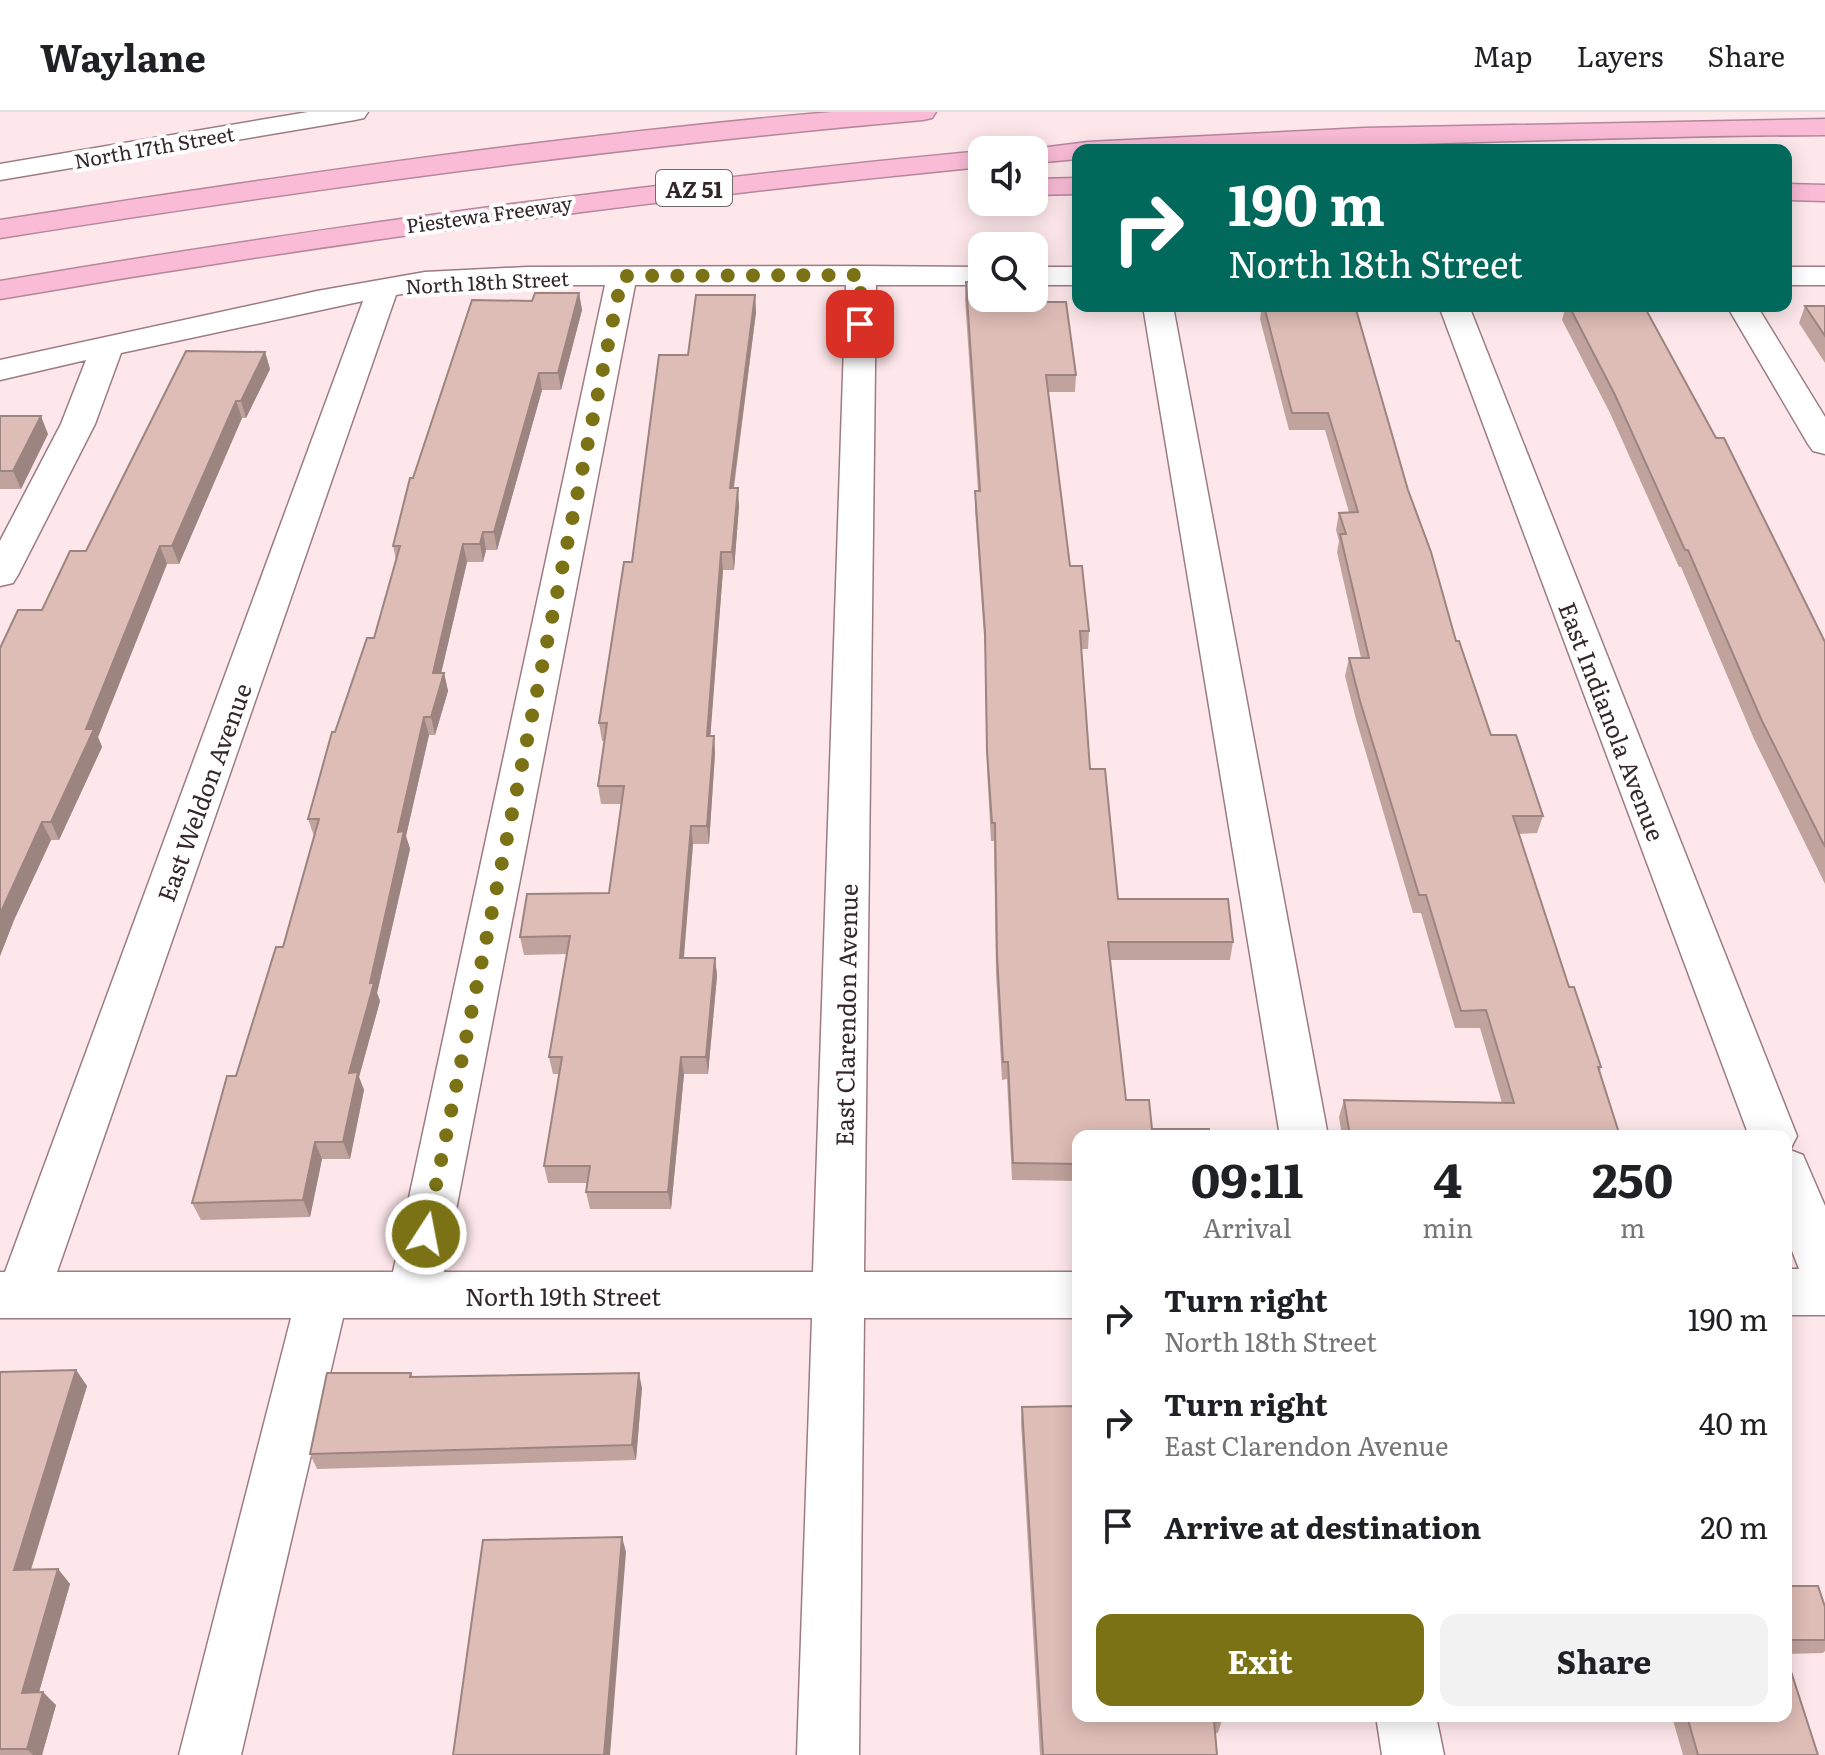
<!DOCTYPE html>
<style>
:root{--surface:#fff;--page:#f2f2f2;--text:#202124;--muted:#757577;--line:#e0e0e0;--accent:#7a7215}
body{margin:0;font-family:Literata,serif;background:var(--page);color:var(--text);height:100vh;display:flex;flex-direction:column;font-size:30px;white-space:nowrap}
*{box-sizing:border-box;margin:0}
p{font-size:26px;color:var(--muted)}
.icon{flex:none;width:44px;height:44px;fill:none;stroke:currentColor;stroke-width:2;stroke-linecap:round;stroke-linejoin:round}
.map{position:relative;flex:1;overflow:hidden}
.details{position:absolute;left:1072px;top:1018px;width:720px;height:592px;display:flex;flex-direction:column;background:var(--surface);border-radius:16px;box-shadow:0 4px 20px #0003}
.details>*{flex:none}
.guide{position:absolute;left:1072px;top:32px;width:720px;height:168px;border-radius:16px;box-shadow:0 4px 20px #0003;background:#00695c;color:#fff;overflow:hidden}
.buttons{position:absolute;left:968px;top:24px;display:grid;gap:16px}
.buttons a{display:grid;place-items:center;width:80px;height:80px;border-radius:16px;background:var(--surface);box-shadow:0 4px 20px #0003;font-size:40px}
.pin{position:absolute;display:grid;place-items:center;width:68px;height:68px;color:#fff;margin:-34px;border-radius:16px;box-shadow:0 4px 12px #0006}
.me{position:absolute;width:88px;margin:-44px;rotate:11deg;stroke-linejoin:round;filter:drop-shadow(0 0 6px #0008)}
.turn{display:flex;align-items:center;gap:28px;height:168px;padding:0 24px;font-size:36px}
.turn .icon{width:104px;height:104px;stroke-width:2.5}
.turn b{display:block;font-size:56px;line-height:68px}
.eta{display:flex;justify-content:space-evenly;align-items:center;height:136px;text-align:center}
.eta b{font-size:48px;font-weight:700;line-height:56px}
.primary-button{display:flex;gap:16px;margin-top:auto;padding:16px 24px}
.primary-button a{flex:1;height:92px;border-radius:16px;background:var(--accent);color:#fff;font-size:32px;font-weight:700;line-height:92px;text-align:center}
.primary-button a+a{background:var(--page);color:var(--text)}
ul{padding:0;list-style:none}
li{display:flex;align-items:center;gap:24px;height:104px;padding:0 24px}
li div{flex:1}
li b{display:block;font-size:30px}
li em{font-style:normal}
header{display:flex;align-items:center;gap:48px;box-sizing:border-box;height:112px;padding:0 40px;background:var(--surface);border-bottom:2px solid var(--line)}
header strong{font-size:38px}
nav{display:flex;gap:44px;margin-inline-start:auto;font-size:28px}
.map>svg:first-child{display:block}
</style>
<header>
<strong>Waylane</strong>
<nav><a>Map</a><a>Layers</a><a>Share</a></nav>
</header>
<div class="map">
<svg width="1825" height="1643" viewBox="0 0 1825 1643">
<rect width="100%" height="100%" fill="#fde7ea"/>
<g fill="none" stroke-linecap="round" stroke-linejoin="round">
<g stroke="#9c7c80" stroke-width="3">
<path id="minor" d="M308,0H368L364,6L355,8L0,68V52Z
M861,154L982,155V173H876L864,1160H1078V1206H864L859,1643H797L812,1206H343L241,1643H179L291,1206H0V1160H5L363,189L121,241L95,312L18,463L13,471L0,474V429L61,312L86,248L0,268V248L317,179L425,160L527,155ZM527,173H605L393,1160H57L396,183L425,178ZM635,173H846L813,1160H444Z
M1034,155H1078V173H1034Z
M1786,155H1825V173H1786Z
M1143,194H1173L1328,1024H1280Z
M1439,194H1469L1797,1024L1790,1038L1803,1043L1825,1094V1203H1786V1157H1799L1786,1123V1024H1749Z
M1727,194H1757L1825,305V342L1813,339L1808,332Z
M1376,1604H1436L1444,1643H1382Z"/>
</g>
<g stroke="#b5879a" stroke-width="3">
<path id="highway" d="M832,0H936L932,6L923,8C614,35 307,77 0,126V108C276,65 553,24 832,0Z
M1825,7V23C1576,24 1327,38 1078,38V47L1034,51V38H1024L1088,30L1364,16Z
M982,39V55C653,87 326,131 0,187V169C326,114 653,70 982,39Z
M1078,66V82L1034,83V67Z
M1786,72L1825,73V89L1786,88Z"/>
</g>
<use href="#minor" fill="#fff" fill-rule="evenodd"/>
<use href="#highway" fill="#fabbd7" fill-rule="evenodd"/>
</g>
<path fill="#c0a39d" d="M966,170L1076,263L1075,280H1048L1070,454L1089,519L1088,537H1081L1090,657L1118,787L1233,830L1230,848H1110L1078,1024V1069L1012,1068L1007,967L1002,968L996,861L994,729H991L987,657L985,538L975,397V379H978L965,187Z
M579,181L582,198L561,278H542L497,438H486L483,450H467L441,561H444L448,579L435,623H429L406,724L410,737L377,881L380,889L359,965L364,978L350,1047H322L310,1105L201,1108L192,1091L236,964L283,835L314,724L308,707L335,620L374,526L396,448L393,434L413,366L532,189Z
M755,183L756,200L734,376L739,394L734,458H723L710,624H714L715,641L709,732H693L684,846H715L717,864L708,962H684L671,1097H590L586,1080L587,1071H548L544,1054L559,962H553L549,945L567,842L524,843L520,825L609,781L621,692H601L598,674L604,629H602L599,611L632,450L688,243Z
M1262,194H1355L1408,378L1456,529L1491,623L1543,704L1537,721L1518,722L1569,875L1601,955L1600,959L1620,1024H1342L1339,1005L1344,988L1502,991L1480,916H1455L1421,801H1413L1356,607L1345,564L1349,546H1361L1337,440L1339,429L1336,418L1339,401L1349,400L1325,318H1289L1260,207Z
M1566,194H1644L1825,530V772L1754,627L1681,455H1679L1610,301L1562,208Z
M1805,194H1825V251L1799,211Z
M265,240L270,257L246,306H242L179,452H167L98,625L102,635L59,728H51L14,808L0,844V536L42,498L86,439Z
M0,304L48,322L21,377H0Z
M76,1258L87,1274L31,1458L58,1457L70,1472L39,1580L56,1593L42,1643H0V1260Z
M411,1261L413,1265L642,1276L636,1348L317,1357L310,1342Z
M1022,1295L1222,1608L1218,1621H1215L1217,1643H1040L1021,1311Z
M1786,1474L1825,1495V1539L1823,1541L1786,1542Z
M1602,1604H1786L1818,1643H1683L1672,1605H1603Z"/>
<path fill="#9c8480" d="M579,181L582,198L561,278L558,261Z
M755,183L756,200L731,394L730,376Z
M265,240L270,257L246,306L241,289Z
M539,261L542,278L497,438L494,420Z
M236,289L242,306L179,452L172,434Z
M41,304L48,322L21,377L13,359Z
M738,376L739,394L734,458L732,440Z
M483,420L486,438L483,450L480,432Z
M463,432L467,450L437,579L433,561Z
M160,434L167,452L98,625L102,635L59,728L51,710L86,617Z
M721,440L723,458L709,642L707,624Z
M444,561L448,579L435,623L431,605Z
M424,605L429,623L406,724L410,737L377,881L380,889L359,965L364,978L350,1047L343,1030L349,961L370,871L398,720Z
M714,624L715,641L709,732L707,714Z
M42,710L51,728L14,808L0,844V802Z
M691,714L693,732L682,864L680,846Z
M715,846L717,864L708,962L706,945Z
M681,945L684,962L671,1097L668,1080Z
M315,1030L322,1047L310,1105L303,1088Z
M76,1258L87,1274L26,1473L14,1458Z
M639,1261L642,1276L636,1348L632,1333Z
M622,1425L626,1440L610,1643H604Z
M58,1457L70,1472L35,1594L22,1581Z
M43,1580L56,1593L42,1643H33L27,1637Z"/>
<path fill="#dfbdb7" stroke="#9c8480" stroke-width="2" d="M966,170H982V186H1034V171H1039L1040,190H1066L1076,263H1046L1070,454H1082L1089,519H1080L1090,657H1105L1118,787H1228L1233,830H1108L1126,988H1149L1152,1017H1209V1024H1078V1052L1013,1051L1008,950H1003L997,843L995,711H992L987,639L985,520L975,379H980Z
M535,181H579L558,261H539L494,420H483L480,432H463L433,561H444L431,605H424L398,720L404,719L370,871H374L349,961L358,960L343,1030H315L303,1088L192,1091L227,964H236L276,835H283L319,707H308L332,620H335L367,526H374L400,434H393L410,366H413L472,188L532,189Z
M696,183H755L730,376H738L732,440H721L707,624H714L707,714H691L680,846H715L706,945H681L668,1080H586L590,1054H544L562,945H549L570,824L520,825L527,782L609,781L624,674H598L607,611H599L624,450H632L659,243H688Z
M1264,194H1355L1408,378L1431,440L1456,529H1459L1491,623H1516L1543,704H1513L1569,875H1574L1601,955H1598L1620,1024H1350L1344,988L1514,991L1486,898L1461,899L1426,783H1419L1360,589L1349,546H1369L1340,422H1346L1339,401L1358,400L1328,301H1292Z
M1569,194H1644L1716,326H1724L1825,530V735L1762,609L1688,438H1685L1615,283Z
M1805,194H1825V224Z
M186,239L265,240L241,289H236L172,434H160L86,617H94L51,710H42L0,802V536L18,498H42L70,439H86Z
M0,304H41L13,359H0Z
M76,1258L14,1458L58,1457L22,1581L43,1580L27,1637H0V1260Z
M327,1261H411L410,1265L639,1261L632,1333L310,1342Z
M1078,1294V1604H1222V1608H1214L1217,1643H1043L1022,1295Z
M622,1425L604,1643H453L483,1428Z
M1786,1474H1818L1825,1495V1528H1786Z
M1786,1544L1818,1643H1698L1687,1604H1786Z"/>
<g fill="none" stroke-linecap="round" stroke-linejoin="round">
<path stroke="#7a7215" stroke-width="14" stroke-dasharray="0 25.2" d="M426,1122L622,164L861,163L860,212"/>
</g>
<g text-anchor="middle" dominant-baseline="central" stroke-width="8" stroke-linejoin="round" paint-order="stroke">
<g font-size="20" fill="#342729" stroke="#fff">
<text transform="translate(154 34) rotate(-10)">North 17th Street</text>
<text transform="translate(489 101) rotate(-8)">Piestewa Freeway</text>
<text transform="translate(487 169) rotate(-3)">North 18th Street</text>
</g>
<rect fill="#fff" stroke="#716869" stroke-width="2" x="656" y="58" width="76" height="36" rx="6"/>
<g font-size="22" font-weight="bold" fill="#342729">
<text x="694" y="76">AZ 51</text>
</g>
<g font-size="24" fill="#342729" stroke="#fff">
<text transform="translate(1613 609) rotate(69)">East Indianola Avenue</text>
<text transform="translate(203 680) rotate(-70)">East Weldon Avenue</text>
<text transform="translate(845 903) rotate(-89)">East Clarendon Avenue</text>
<text x="563" y="1183">North 19th Street</text>
</g>
</g>
</svg>
<div class="buttons">
<a><svg class="icon" aria-label="sound" viewBox="0 0 24 24"><path d="M4 9h4l5-4v14l-5-4H4zM17 9q2 3 0 6"/></svg></a>
<a><svg class="icon" aria-label="search" viewBox="0 0 24 24"><circle cx="10" cy="10" r="6"/><path d="M15 15l6 6"/></svg></a>
</div>
<div class="pin" style="left:860px;top:212px;background:#d93025"><svg class="icon" aria-label="arrive" viewBox="0 0 24 24"><path d="M6 21V4h12l-3 4 3 4H6"/></svg></div>
<svg class="me" style="left:426px;top:1122px" viewBox="-20 -20 40 40"><circle r="17" fill="#7a7215" stroke="#fff" stroke-width="3"/><path d="M0-11L8 9 0 5-8 9z" fill="#fff"/></svg>
<div class="guide">
<div class="turn"><svg class="icon" aria-label="right" viewBox="0 0 24 24"><path d="M7 20v-9h11M14 6l5 5-5 5"/></svg><div><b>190 m</b>North 18th Street</div></div>
</div>
<section class="details">
<div class="eta">
<div><b>09:11</b><p>Arrival</p></div>
<div><b>4</b><p>min</p></div>
<div><b>250</b><p>m</p></div>
</div>
<ul>
<li><svg class="icon" aria-label="right" viewBox="0 0 24 24"><path d="M7 20v-9h11M14 6l5 5-5 5"/></svg><div><b>Turn right</b><p>North 18th Street</p></div><em>190 m</em></li>
<li><svg class="icon" aria-label="right" viewBox="0 0 24 24"><path d="M7 20v-9h11M14 6l5 5-5 5"/></svg><div><b>Turn right</b><p>East Clarendon Avenue</p></div><em>40 m</em></li>
<li><svg class="icon" aria-label="arrive" viewBox="0 0 24 24"><path d="M6 21V4h12l-3 4 3 4H6"/></svg><div><b>Arrive at destination</b></div><em>20 m</em></li>
</ul>
<div class="primary-button"><a>Exit</a><a>Share</a></div>
</section>
</div>
